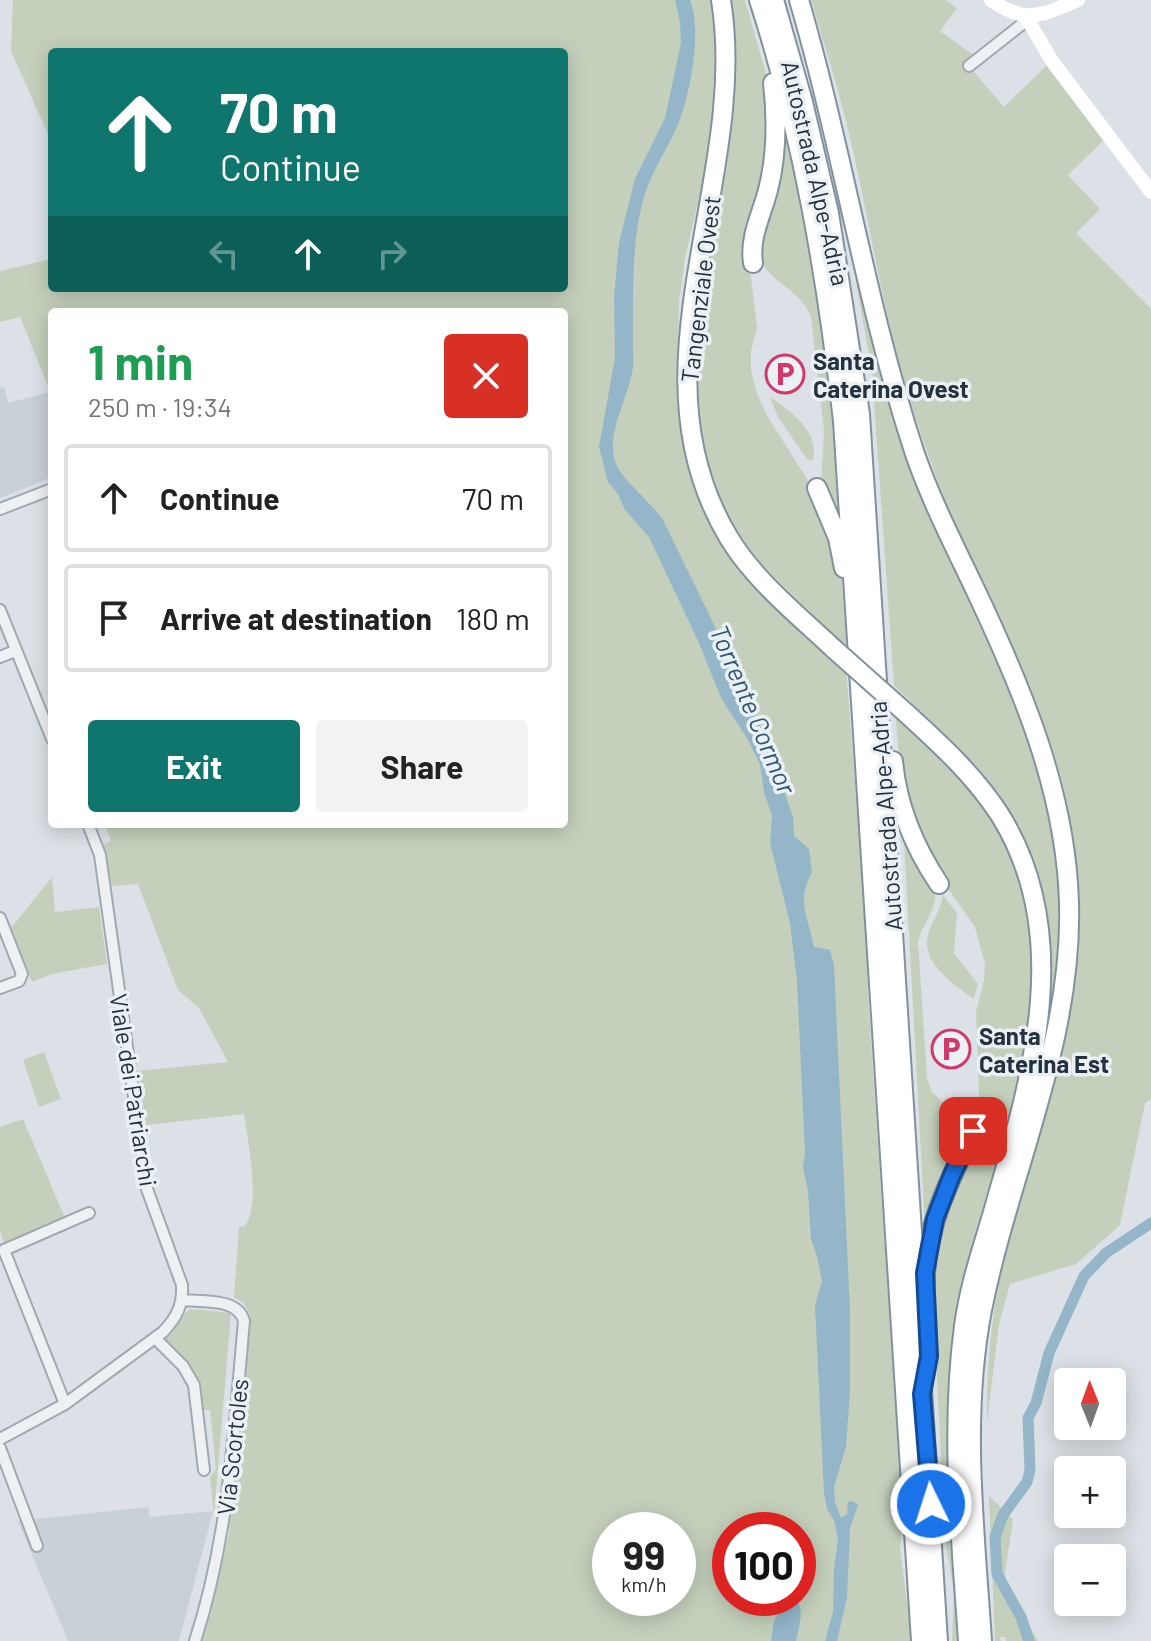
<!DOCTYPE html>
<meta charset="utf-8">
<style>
:root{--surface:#fff;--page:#f2f2f2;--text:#222;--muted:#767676;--line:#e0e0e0;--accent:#0f766e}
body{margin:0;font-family:Barlow,sans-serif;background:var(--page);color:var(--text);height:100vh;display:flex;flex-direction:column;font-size:30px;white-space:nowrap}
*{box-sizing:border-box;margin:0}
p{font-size:26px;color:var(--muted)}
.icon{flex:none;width:44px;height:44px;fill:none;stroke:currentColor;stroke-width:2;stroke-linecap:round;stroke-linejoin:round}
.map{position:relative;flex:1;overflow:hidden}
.side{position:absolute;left:48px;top:308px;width:520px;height:520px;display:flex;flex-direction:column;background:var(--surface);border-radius:8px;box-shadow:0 4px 20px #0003}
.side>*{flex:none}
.banner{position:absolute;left:48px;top:48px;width:520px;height:244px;border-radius:8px;box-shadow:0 4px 20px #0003;background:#0f766e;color:#fff;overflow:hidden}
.needle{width:52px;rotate:359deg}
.tools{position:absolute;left:1054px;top:1368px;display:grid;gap:16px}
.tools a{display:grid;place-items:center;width:72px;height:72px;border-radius:8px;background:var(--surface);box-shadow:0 4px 20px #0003;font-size:40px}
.speed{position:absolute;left:592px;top:1512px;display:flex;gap:16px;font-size:40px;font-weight:700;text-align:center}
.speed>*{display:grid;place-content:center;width:104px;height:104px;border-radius:50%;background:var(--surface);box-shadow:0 4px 20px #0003;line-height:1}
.speed small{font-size:20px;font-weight:400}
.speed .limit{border:12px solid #d22;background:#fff;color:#111}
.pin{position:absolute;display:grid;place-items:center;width:68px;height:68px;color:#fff;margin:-34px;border-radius:16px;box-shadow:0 4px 12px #0006}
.me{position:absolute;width:88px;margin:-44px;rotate:356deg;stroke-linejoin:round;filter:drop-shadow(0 0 6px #0008)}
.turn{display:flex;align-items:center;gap:28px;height:168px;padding:0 40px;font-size:36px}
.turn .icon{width:104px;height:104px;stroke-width:2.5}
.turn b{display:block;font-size:56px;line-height:68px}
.lanes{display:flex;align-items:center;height:76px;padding:0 40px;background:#0003;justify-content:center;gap:40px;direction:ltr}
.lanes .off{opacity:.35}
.round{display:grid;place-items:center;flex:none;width:84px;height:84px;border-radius:8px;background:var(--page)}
.head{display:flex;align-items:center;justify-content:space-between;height:136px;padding:0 40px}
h1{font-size:48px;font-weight:700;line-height:60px;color:#1e9e55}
.button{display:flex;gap:16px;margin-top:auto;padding:16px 40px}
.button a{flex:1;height:92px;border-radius:8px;background:var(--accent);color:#fff;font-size:32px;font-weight:700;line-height:92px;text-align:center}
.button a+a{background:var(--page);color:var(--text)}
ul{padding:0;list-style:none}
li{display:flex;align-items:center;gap:24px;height:108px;margin:0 16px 12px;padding:0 24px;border:4px solid var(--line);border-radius:8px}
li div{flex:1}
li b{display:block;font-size:30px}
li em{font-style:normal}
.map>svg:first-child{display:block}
</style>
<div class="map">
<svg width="1151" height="1641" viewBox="0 0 1151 1641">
<rect width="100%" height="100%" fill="#dbe1e6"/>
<path fill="#c9d1d8" d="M4,387L8,403L50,392L52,477L0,498V388Z
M148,1507L150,1517L213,1511L179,1641H68L18,1521Z"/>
<path fill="#c4d0bc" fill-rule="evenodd" d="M13,0H714L718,65L710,151L685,258L679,303L677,404L685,449L698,490L724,540L846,668L866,922L868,997L901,1487L903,1516L900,1548L912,1641H202L229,1534L250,1315L244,1303L234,1297L239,1227L245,1226C261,1206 248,1140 244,1114L146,1125L138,1071L228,1062L199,1008L178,990L138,884L112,886L103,845L111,841L105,824H564V312H52V396L20,317L0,322V271L52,259V288H564V52H52V143L11,51ZM610,1530H678V1598H610ZM730,1530H798V1598H730Z
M729,0H745L768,81L770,162L748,254L757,327L751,351V370L757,394L769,419L814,490L841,567L847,646C798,604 748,560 721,500C680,411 698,306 708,212C715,141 722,71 729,0Z
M811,0H946L957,8L940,31L983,62L973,71L1004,107L1048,64L1105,139L1068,175L1100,209L1076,233L1151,309V1099L1145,1103L1120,1225L1076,1264L1010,1284L999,1324L987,1423C986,1371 991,1319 1002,1268C1028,1151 1082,1036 1079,914C1078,871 1074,831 1064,789C1040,692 990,606 951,515C937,481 925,446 913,410C882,317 870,217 846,121C836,81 823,40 811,0Z
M787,141C816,267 833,393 841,522L821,483L824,431L811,317C802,289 765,282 758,253L781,142Z
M839,186L884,367L1011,684L1051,808L1061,888V933L1057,981L1039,1079L1044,1032L1026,847L1007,809L980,772L942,731L894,686L872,372Z
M770,397C790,410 822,434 812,461L807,459L778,417Z
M895,710L972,783L1019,866L1036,952L1030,1049L978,1241L965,1641H952L954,1592L945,1539L932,1278L936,1237L980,1121L976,1012L984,981L985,964L975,927L931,864L915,827L899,757Z
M903,823C911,840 938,884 935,900C932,916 921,927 918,942L927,1078L932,1092L968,1127L925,1226Z
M52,877L55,912L99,907L107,964L52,974L32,982L11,928Z
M943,895L957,913L954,953L978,984L974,999C955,985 921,964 928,936C931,922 941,910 943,895Z
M44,1052L61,1099L39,1107L23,1060Z
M23,1119L65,1218L5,1244L0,1231V1127Z
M190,1309L231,1313L214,1515L210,1477L216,1469L210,1410H202C202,1379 183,1363 164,1341C176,1331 180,1317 190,1309Z
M989,1496L1013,1519L1004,1580L1038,1641H1006L1005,1637H1000L1001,1641H995Z"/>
<path fill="#94b6c8" d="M675,0H690C702,31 691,89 680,119C670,146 652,169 644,197C632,239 633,286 633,330C632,342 634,354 633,366C630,396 606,430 615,461C620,479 652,502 664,522L741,680L772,755L793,817L794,836L809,849L812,872C796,902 808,916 814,947L830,950L834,965L850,1311V1391L846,1447L834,1487L835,1502L841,1518L847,1514L848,1502L852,1501L858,1505L850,1528L847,1598L837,1641H825L833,1612L834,1569L838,1539L834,1520L827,1509L824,1492L815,1305L822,1281L817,1256L811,1239L808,1191L803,1167L805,1153L797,981L790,923L770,843L772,816L764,792L760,764L748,740L721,698L699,643L649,537L625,510L618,494L608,482L599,447L615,357L614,297L619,243L635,179L665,118L681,43L680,22Z
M786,1598H796C805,1611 799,1626 796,1641H771L774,1621Z"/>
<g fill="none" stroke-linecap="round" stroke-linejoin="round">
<path stroke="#94b6c8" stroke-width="11" d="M1029,1641L1021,1617L997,1574L995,1537L1003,1515L1027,1482L1030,1470L1028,1418L1036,1403L1049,1353L1084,1276L1106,1253L1151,1223"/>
<g stroke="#a1a9b0" stroke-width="14">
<path id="street" d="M969,66L1021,25L1026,17
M0,509L52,489
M0,610L52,739
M0,657L15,651
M0,918L22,974L19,981L0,988
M183,1300C203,1302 238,1298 244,1321C234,1430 229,1536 195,1641
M155,1338L183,1366L194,1385L204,1470
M65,1404L4,1250L89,1213
M0,1439L65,1404L163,1332C177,1317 183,1305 182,1285L147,1189L100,855L88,824
M0,1448L37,1546"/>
</g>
<g stroke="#82919d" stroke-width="22">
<path id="highway" d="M721,0C750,180 626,368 729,538C755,581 798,615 834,649
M759,0C803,136 827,279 843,421L921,1641
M774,0L803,102L829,213L860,414L938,1641
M799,0C843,150 866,306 915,454C931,500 953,543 974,587C1021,686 1066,791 1069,903C1073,1044 1009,1173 982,1310C961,1419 975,1531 982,1641
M753,263C749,237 762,214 768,190C777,155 777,118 773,83
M817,488L838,538L844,568
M906,713C940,744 975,776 1000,815C1073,932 1034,1069 999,1191C987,1236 970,1280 964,1326C950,1431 961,1536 968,1641
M893,761C897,805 915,848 939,884
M925,1284C924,1230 950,1179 973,1131"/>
</g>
<use href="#street" stroke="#edf1f4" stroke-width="10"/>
<path stroke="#fff" stroke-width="14" d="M991,0C1026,25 1042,15 1078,0
M1026,17L1052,61L1151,192"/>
<use href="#highway" stroke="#fff" stroke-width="18"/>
<g stroke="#82919d" stroke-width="22" stroke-linecap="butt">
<path id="highway-bridge" d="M834,649L906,713"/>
</g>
<use href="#highway-bridge" stroke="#fff" stroke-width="18"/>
</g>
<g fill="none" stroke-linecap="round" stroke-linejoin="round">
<g stroke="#114b97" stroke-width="20">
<path id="route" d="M931,1504L922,1394L929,1356L925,1273L935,1219L952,1175L973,1131"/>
</g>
<use href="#route" stroke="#1a73e8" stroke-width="14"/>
</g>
<defs>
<g id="parking-ring" transform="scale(2)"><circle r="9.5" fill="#eaf0f4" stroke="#d2396b" stroke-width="1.5"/><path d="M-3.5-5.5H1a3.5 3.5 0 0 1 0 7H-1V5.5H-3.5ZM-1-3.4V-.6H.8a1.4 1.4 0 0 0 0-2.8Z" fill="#d2396b"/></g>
</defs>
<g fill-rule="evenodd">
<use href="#parking-ring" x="785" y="374"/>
<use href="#parking-ring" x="951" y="1049"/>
</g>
<g text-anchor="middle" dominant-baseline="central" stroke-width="7" stroke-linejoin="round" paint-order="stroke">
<g font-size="24" fill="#25313c" stroke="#eaf0f4">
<text transform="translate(816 173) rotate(77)">Autostrada Alpe-Adria</text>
<text transform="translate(700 289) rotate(-83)">Tangenziale Ovest</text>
<text transform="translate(885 816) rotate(-94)">Autostrada Alpe-Adria</text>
<text transform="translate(134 1090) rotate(81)">Viale dei Patriarchi</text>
<text transform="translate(232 1447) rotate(-84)">Via Scortoles</text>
</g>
<g font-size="24" font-weight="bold" fill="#25313c" stroke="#eaf0f4" text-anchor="start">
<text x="813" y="360">Santa<tspan x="813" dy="28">Caterina Ovest</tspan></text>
<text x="979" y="1035">Santa<tspan x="979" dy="28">Caterina Est</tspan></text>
</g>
<g font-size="26" font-style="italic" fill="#2e5871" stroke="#eaf0f4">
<text transform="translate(754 709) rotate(67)">Torrente Cormor</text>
</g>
</g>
</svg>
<div class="tools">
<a><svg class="needle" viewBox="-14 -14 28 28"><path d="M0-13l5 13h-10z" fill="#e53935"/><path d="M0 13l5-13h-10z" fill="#767676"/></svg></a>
<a>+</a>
<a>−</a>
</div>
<div class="speed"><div>99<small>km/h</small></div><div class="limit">100</div></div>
<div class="pin" style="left:973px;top:1131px;background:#d93025"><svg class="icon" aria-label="arrive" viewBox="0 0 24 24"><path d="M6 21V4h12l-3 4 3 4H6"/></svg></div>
<svg class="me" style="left:931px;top:1504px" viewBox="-20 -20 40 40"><circle r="17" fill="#1a73e8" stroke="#fff" stroke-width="3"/><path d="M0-11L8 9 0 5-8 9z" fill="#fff"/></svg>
<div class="banner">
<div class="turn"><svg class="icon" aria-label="ahead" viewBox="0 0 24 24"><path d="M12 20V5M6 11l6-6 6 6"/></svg><div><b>70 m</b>Continue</div></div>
<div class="lanes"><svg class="icon off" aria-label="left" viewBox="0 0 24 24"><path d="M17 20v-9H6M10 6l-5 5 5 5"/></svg><svg class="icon" aria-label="ahead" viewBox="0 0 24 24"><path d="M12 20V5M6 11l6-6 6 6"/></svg><svg class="icon off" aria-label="right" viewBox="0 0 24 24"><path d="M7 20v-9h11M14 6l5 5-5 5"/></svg></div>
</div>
<section class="side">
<div class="head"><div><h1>1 min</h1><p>250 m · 19:34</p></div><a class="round" style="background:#d93025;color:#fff"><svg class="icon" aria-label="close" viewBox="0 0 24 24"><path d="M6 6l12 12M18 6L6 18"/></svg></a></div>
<ul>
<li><svg class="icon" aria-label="ahead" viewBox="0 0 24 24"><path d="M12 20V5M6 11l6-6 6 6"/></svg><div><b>Continue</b></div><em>70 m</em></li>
<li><svg class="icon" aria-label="arrive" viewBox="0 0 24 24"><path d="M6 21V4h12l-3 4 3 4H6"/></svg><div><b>Arrive at destination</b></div><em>180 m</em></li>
</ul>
<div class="button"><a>Exit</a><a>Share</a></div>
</section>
</div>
